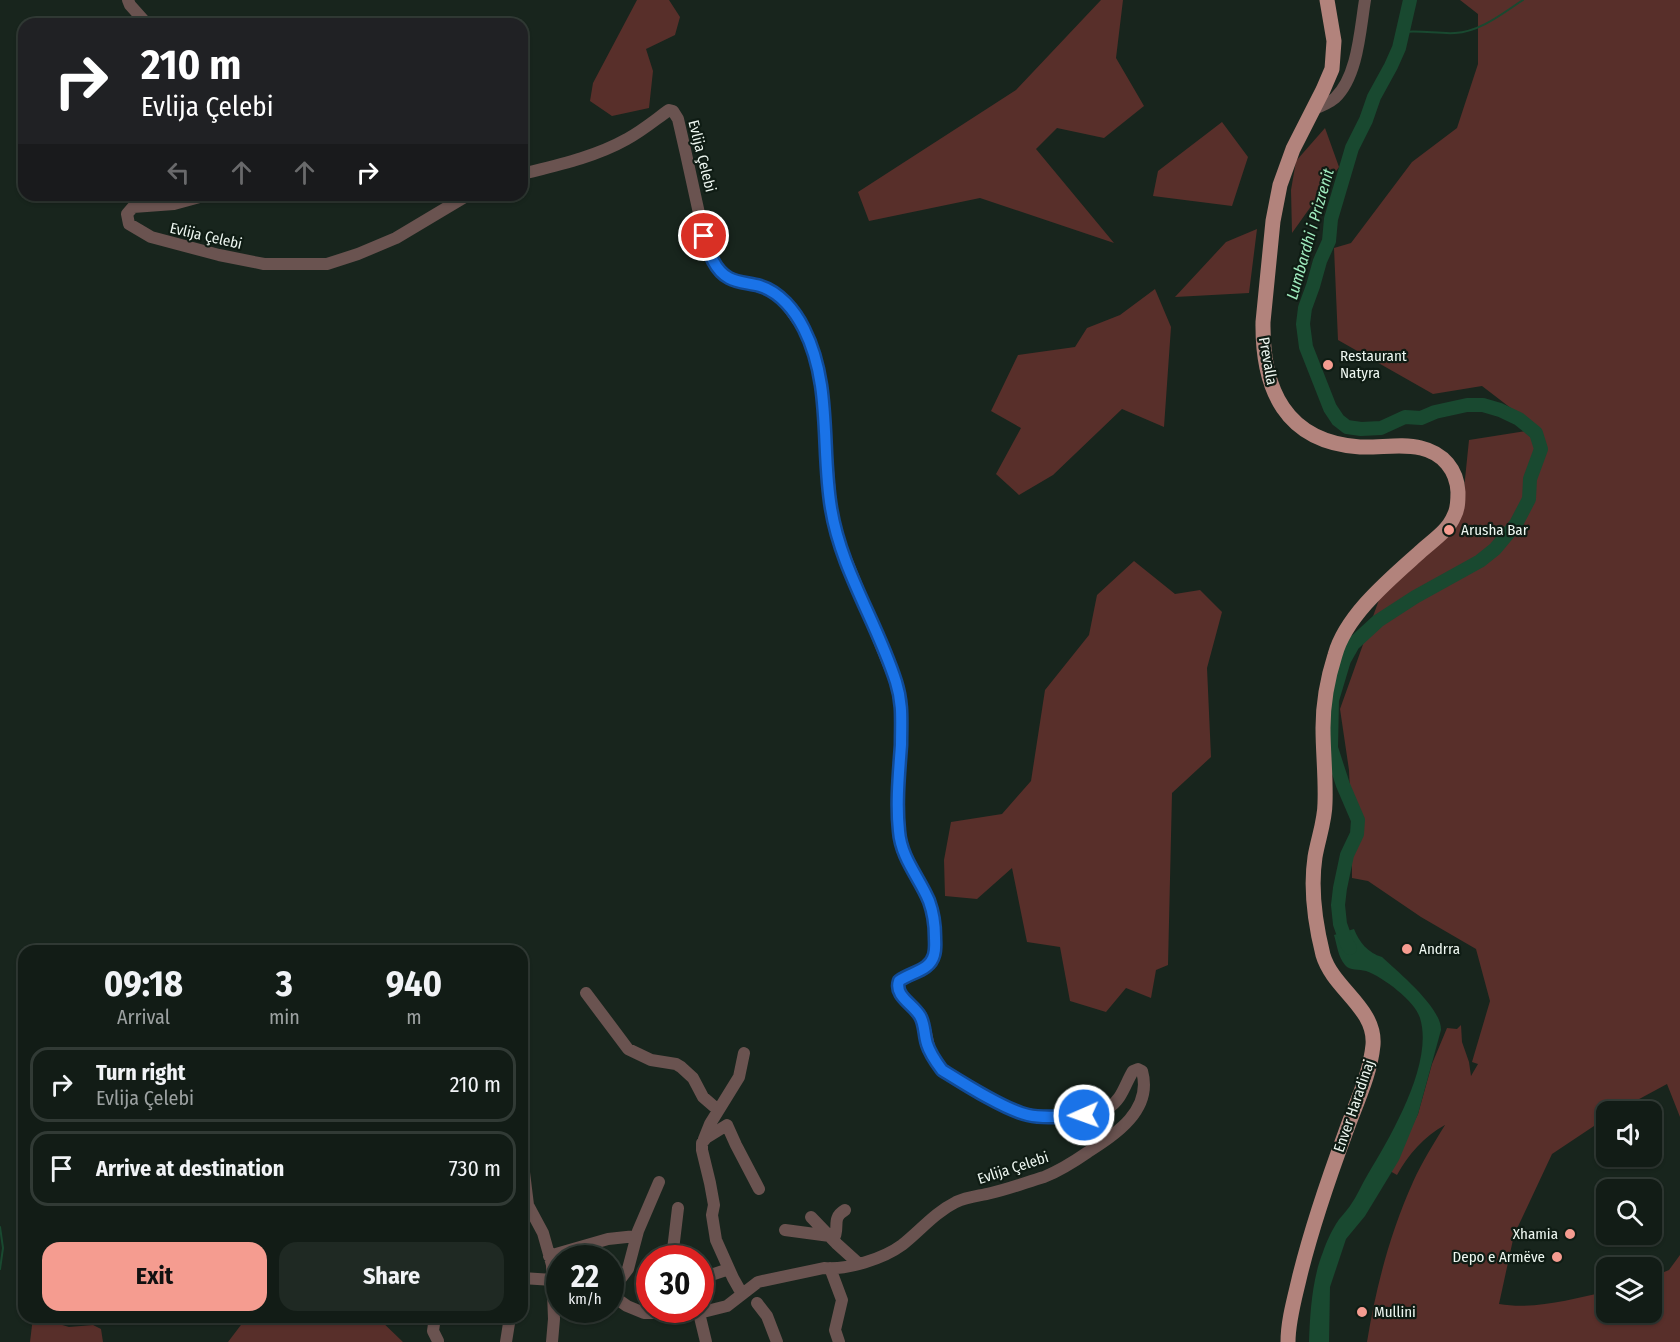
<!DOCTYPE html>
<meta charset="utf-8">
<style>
:root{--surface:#121c16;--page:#1f2923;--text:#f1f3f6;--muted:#9ca1a1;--line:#313a35;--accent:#f59c90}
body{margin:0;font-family:"Fira Sans Condensed",sans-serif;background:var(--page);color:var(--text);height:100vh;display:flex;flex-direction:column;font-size:22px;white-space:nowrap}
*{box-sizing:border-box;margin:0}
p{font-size:20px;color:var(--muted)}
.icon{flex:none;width:33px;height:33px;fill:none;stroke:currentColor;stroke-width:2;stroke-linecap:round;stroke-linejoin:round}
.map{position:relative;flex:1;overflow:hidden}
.sheet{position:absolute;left:18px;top:945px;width:510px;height:378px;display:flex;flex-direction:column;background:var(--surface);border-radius:18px;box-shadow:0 2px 4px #0004,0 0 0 2px var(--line)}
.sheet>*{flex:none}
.top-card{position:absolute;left:18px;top:18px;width:510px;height:183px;border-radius:18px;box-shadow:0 2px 4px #0004,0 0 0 2px var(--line);background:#202124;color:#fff;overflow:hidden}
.buttons{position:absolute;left:1596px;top:1101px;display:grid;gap:12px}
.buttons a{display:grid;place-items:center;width:66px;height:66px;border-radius:12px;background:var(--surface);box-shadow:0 2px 4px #0004,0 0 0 2px var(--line);font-size:30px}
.speed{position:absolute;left:546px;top:1245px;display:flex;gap:12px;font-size:30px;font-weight:700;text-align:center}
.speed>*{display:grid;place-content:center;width:78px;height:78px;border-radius:50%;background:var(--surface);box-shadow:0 2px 4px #0004,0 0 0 2px var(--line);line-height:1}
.speed small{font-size:15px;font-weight:400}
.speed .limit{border:9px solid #d22;background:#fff;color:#111}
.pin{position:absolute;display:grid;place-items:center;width:51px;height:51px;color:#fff;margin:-26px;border:3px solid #fff;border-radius:50%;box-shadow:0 2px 6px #0007}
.me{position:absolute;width:66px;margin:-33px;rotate:268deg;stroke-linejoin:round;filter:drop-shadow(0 0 4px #0008)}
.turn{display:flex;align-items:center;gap:21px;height:126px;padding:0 24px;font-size:27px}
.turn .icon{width:78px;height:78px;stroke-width:2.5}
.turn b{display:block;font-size:42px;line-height:51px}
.lanes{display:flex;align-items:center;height:57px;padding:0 24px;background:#0003;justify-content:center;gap:30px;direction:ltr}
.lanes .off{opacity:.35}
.eta{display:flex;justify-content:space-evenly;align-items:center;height:102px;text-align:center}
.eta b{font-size:36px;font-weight:700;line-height:42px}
.primary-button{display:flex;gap:12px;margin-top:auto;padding:12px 24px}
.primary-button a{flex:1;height:69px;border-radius:18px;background:var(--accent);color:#111;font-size:24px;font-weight:700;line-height:69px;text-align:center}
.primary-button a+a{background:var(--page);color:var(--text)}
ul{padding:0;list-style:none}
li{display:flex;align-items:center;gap:18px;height:75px;margin:0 12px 9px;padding:0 12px;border:3px solid var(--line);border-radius:18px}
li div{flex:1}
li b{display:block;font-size:22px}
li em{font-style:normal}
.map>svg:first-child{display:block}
</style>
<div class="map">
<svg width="1680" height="1342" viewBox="0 0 1680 1342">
<rect width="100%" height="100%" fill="#18251d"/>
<path fill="#582f2a" d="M637,0H669L680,17L675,35L646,49L653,71L649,108L612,116L590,101L593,83Z
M1101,0H1123L1116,58L1144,106L1104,138L1057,128L1036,149L1114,243L980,198L869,221L858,192L1016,90Z
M1460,0H1680V1117L1667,1084L1617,1111L1606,1112V1118L1552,1154L1514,1235L1499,1304C1535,1310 1571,1299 1606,1292V1312H1652V1277L1669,1270L1680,1255V1342H1367C1376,1287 1390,1233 1413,1182C1422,1162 1434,1143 1445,1125C1424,1136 1408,1155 1397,1175L1390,1171L1418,1114L1432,1064L1447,1028L1457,1029L1461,1025L1462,1042L1469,1062L1471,1076L1478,1064L1472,1062L1490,1001L1476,949L1421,917L1368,881L1352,878V835L1349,770L1340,709L1381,594L1410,567L1455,530L1464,489L1469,440L1538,429L1482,386L1433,394L1338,340L1334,248L1351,243L1412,162L1457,128L1478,64V14Z
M1222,122L1248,157L1232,206L1153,196L1158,171Z
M1325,128L1339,167L1292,233L1291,190L1296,161Z
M1257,229L1249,293L1175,297L1226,242Z
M1155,289L1171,327L1164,427L1122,409L1053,475L1019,495L996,474L1021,428L991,411L1018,355L1075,347L1087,328L1120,315Z
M1134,561L1175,594L1200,590L1222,612L1207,668L1211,757L1172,793L1168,965L1156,970L1151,998L1126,988L1106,1012L1070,1001L1060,947L1027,942L1012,868L977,899L945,896L944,860L951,822L1002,814L1031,781L1045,690L1089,635L1097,595Z
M33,1317H59V1324L69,1327L93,1325L101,1329L103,1342H30Z
M247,1317H377L403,1342H228Z"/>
<path fill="#194930" d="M1354,929C1359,942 1368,953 1382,957C1398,972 1442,1008 1441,1030L1418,1114L1399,1160L1365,1216L1346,1239L1330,1287L1329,1342H1309C1310,1314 1312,1279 1323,1252C1326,1243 1331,1232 1336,1224C1340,1217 1346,1212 1350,1206C1357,1196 1362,1184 1368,1174C1391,1136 1434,1063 1420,1018C1415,1001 1383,977 1366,971C1359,969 1350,971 1345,965C1338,957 1337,945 1334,935Z"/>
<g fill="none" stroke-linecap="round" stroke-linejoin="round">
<path stroke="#194930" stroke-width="2" d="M1403,32C1421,30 1438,34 1455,33C1480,32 1503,13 1523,0
M0,1227L3,1248L0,1269"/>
<path stroke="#194930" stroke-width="14" d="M1350,948L1347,944L1340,924L1338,905L1340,888L1347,855L1357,834L1358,820L1343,785L1331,748L1332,700L1344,660L1353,644L1378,621L1415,597L1480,561L1495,549L1516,524L1529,499L1530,479L1541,449L1536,433L1519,419L1500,410L1483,405H1467L1435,412L1421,418L1405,417L1381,428L1361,429L1347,427L1338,420L1330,408L1306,347L1303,324L1305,308L1313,286L1320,261L1329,241L1331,219L1352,148L1366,120L1374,97L1391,66L1399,48L1410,0"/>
<path stroke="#6a5350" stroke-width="12" d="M128,0L130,5L147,24
M1314,109C1322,106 1329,103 1335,98C1358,76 1360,30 1365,0
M522,174C558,165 595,157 627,139C642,131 655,120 669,110L673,111L678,119L686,154L704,236L715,265L729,278L767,289L773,292L784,301L804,329L816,360L822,397L831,507L838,539L896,683L902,715L898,805L899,833L902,850L929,902L935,925L934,955L930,964L922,970L899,981L897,986C901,998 913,1005 919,1015C930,1030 924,1053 942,1069C949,1076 960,1081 969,1086C988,1096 1006,1109 1027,1114C1044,1119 1093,1117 1108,1108C1122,1100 1125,1084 1133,1071L1138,1069L1142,1071C1153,1110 1116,1134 1088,1152C1075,1161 1059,1171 1044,1177C1027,1182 1009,1189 991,1193C979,1196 967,1197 956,1202C934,1213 920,1231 902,1245C883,1259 847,1270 824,1268L758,1282L727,1306L699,1313H644L627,1306L610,1294
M207,195L174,204L133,207L127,214L129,224L151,237L219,255L264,264H327L358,254L396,238L468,195
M586,993L628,1049L651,1060L676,1064L681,1067L693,1078L703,1097L718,1110
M704,1139L710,1124L739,1077L744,1053
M522,1156L528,1205L543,1233L552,1265L554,1319L552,1342
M811,1217L837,1244L858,1263
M785,1230L830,1236
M833,1240C841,1228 830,1219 845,1210
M549,1256L608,1239L636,1236
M672,1258L678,1208
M830,1268L842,1300L835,1330L839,1342
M700,1274H714L729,1269
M522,1278L553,1280
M610,1293L628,1269L638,1231L659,1182
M742,1294L733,1278L716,1240L712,1215L714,1205L710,1183L702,1150V1143L706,1138L727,1125L736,1145L759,1189
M757,1303L767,1316L777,1342
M699,1313L706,1342
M435,1317L433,1331L438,1341
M506,1342L510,1317"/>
<path stroke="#b2837c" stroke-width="15" d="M1288,1342C1288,1320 1295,1297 1300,1275C1312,1227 1328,1180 1345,1134C1355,1105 1370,1076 1373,1045C1376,1008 1333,989 1323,955C1315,923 1310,890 1315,857C1318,839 1325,821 1325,803C1326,778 1323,753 1323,728C1323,703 1327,680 1335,655C1346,615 1390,579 1420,552C1432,541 1448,531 1454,516C1458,509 1458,500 1458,492C1457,470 1443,453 1421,448C1402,443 1380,448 1360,447C1285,442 1262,389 1263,322L1273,221L1280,185L1293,149L1323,90L1332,69L1334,41L1327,0"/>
</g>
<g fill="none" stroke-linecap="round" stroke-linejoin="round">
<g stroke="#114b97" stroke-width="15">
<path id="route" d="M704,236C709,252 714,270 729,278C738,283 750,283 760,286C780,292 795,311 804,329C832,384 821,449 831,508C841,570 877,622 896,682C903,704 901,722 901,745C899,773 896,803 899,831C901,858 919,877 929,901C933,912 935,925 935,937C935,943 936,949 934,955C930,971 911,972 899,981C894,996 913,1004 920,1016C925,1024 924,1035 927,1044C930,1054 936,1062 942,1070C963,1083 1005,1110 1028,1115C1045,1119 1066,1116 1084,1115"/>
</g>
<use href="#route" stroke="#1a73e8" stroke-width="10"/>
</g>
<g fill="#f59c90" stroke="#0f1c14" stroke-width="2">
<circle cx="1328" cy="365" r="6"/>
<circle cx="1449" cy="530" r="6"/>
<circle cx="1407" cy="949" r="6"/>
<circle cx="1570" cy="1234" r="6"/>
<circle cx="1557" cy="1257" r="6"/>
<circle cx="1362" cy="1312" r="6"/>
</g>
<g text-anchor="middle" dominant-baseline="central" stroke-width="4.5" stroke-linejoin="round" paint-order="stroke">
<g font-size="15" fill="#eef7f1" stroke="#0f1c14">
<text transform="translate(702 156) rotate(76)">Evlija Çelebi</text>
<text transform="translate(206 236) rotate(13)">Evlija Çelebi</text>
<text transform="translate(1268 361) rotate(80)">Prevalla</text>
<text transform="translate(1354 1106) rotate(-71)">Enver Haradinaj</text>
<text transform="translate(1013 1168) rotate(-18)">Evlija Çelebi</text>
</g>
<g font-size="15" fill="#eef7f1" stroke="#0f1c14" text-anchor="start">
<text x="1340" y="356">Restaurant<tspan x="1340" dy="17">Natyra</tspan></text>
<text x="1461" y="530">Arusha Bar</text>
<text x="1419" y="949">Andrra</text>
<text x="1558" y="1234" text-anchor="end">Xhamia</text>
<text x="1545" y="1257" text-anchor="end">Depo e Armëve</text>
<text x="1374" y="1312">Mullini</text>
</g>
<g font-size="16" font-style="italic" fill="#a0ecbf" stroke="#0f1c14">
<text transform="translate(1310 234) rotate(-74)">Lumbardhi i Prizrenit</text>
</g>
</g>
</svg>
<div class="buttons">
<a><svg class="icon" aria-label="sound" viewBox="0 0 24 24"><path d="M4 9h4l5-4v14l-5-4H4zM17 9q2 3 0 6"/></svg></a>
<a><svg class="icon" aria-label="search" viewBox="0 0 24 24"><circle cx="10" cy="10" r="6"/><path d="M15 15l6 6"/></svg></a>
<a><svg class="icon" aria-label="layers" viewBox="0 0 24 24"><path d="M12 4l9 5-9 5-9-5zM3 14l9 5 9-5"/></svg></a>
</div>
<div class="speed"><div>22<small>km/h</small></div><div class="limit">30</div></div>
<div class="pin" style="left:704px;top:236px;background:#d93025"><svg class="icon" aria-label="arrive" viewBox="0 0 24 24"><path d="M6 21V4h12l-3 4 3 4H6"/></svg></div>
<svg class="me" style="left:1084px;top:1115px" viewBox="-20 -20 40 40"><circle r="17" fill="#1a73e8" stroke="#fff" stroke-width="3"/><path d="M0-11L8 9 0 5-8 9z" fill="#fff"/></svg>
<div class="top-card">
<div class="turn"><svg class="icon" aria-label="right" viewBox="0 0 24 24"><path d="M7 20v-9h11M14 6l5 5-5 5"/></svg><div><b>210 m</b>Evlija Çelebi</div></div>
<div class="lanes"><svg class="icon off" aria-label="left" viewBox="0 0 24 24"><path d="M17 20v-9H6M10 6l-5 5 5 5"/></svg><svg class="icon off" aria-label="ahead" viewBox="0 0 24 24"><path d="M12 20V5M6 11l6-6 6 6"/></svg><svg class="icon off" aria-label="ahead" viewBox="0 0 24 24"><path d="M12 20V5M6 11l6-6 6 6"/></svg><svg class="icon" aria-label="right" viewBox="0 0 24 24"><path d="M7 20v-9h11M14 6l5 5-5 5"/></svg></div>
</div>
<section class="sheet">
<div class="eta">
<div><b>09:18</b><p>Arrival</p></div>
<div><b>3</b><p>min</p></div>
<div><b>940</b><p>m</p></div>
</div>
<ul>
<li><svg class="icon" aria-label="right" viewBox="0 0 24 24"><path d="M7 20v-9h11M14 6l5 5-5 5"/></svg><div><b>Turn right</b><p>Evlija Çelebi</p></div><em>210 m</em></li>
<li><svg class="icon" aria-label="arrive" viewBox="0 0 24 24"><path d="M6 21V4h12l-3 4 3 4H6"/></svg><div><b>Arrive at destination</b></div><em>730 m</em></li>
</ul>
<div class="primary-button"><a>Exit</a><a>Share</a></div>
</section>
</div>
